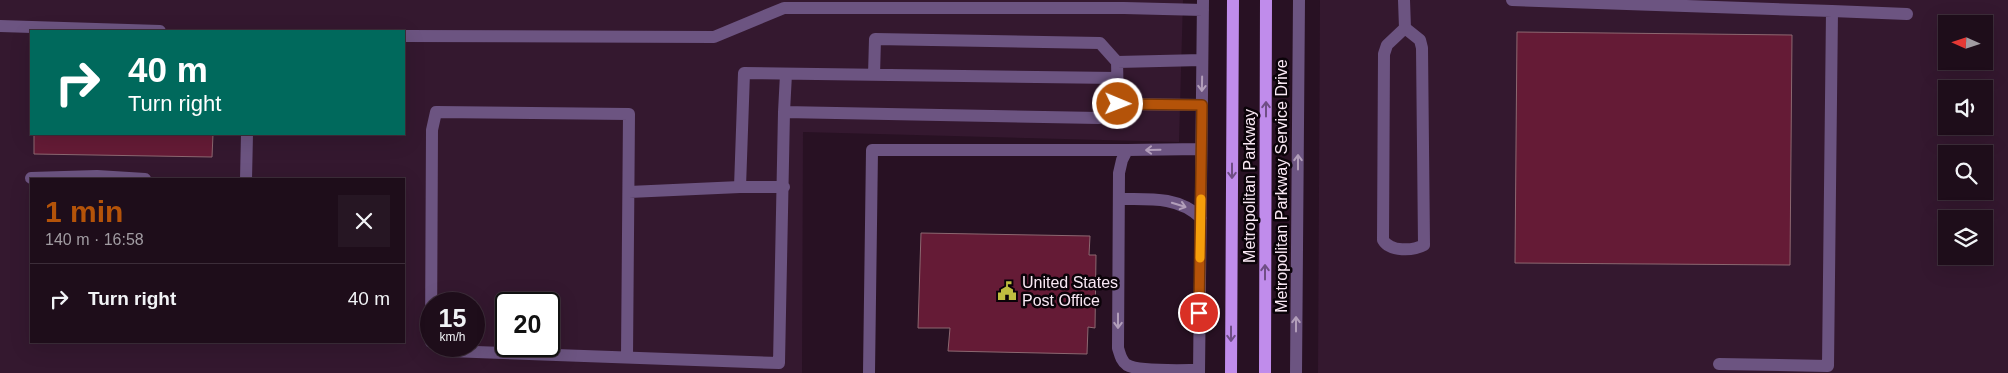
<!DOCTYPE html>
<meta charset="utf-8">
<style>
:root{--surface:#1e0d1a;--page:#261623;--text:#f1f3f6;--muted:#a19ca2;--line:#3c2d39;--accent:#b45309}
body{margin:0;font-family:Helvetica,sans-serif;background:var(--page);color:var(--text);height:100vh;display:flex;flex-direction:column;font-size:19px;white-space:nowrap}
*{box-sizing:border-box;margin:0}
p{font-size:16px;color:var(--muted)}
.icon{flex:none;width:28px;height:28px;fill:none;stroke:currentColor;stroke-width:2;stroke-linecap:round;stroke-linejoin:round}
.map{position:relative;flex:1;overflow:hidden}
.drawer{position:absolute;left:30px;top:178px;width:375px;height:165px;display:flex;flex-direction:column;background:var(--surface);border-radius:0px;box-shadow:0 5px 20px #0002,0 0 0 1px var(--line)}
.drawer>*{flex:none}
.banner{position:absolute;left:30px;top:30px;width:375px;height:105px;border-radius:0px;box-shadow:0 5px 20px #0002,0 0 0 1px var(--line);background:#00695c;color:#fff;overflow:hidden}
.needle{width:32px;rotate:273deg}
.fabs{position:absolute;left:1938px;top:15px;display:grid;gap:10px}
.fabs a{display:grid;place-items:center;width:55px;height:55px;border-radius:0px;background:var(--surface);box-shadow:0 5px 20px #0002,0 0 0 1px var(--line);font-size:25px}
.speed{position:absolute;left:420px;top:292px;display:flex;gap:10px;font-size:25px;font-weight:700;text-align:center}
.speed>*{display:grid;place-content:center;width:65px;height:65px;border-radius:50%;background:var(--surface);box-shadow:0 5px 20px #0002,0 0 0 1px var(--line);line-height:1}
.speed small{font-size:12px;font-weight:400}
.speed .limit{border:2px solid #111;border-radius:8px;background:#fff;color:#111}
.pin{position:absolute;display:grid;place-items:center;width:42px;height:42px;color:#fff;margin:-21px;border:2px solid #fff;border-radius:50%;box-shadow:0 1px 5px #0007}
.me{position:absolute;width:55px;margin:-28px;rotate:91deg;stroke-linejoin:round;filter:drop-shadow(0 0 4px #0008)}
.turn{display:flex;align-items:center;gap:18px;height:105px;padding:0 15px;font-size:22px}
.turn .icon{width:65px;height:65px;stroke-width:2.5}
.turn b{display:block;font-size:35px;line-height:42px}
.round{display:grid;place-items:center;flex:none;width:52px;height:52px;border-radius:0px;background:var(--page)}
.summary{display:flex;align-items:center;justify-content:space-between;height:85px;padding:0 15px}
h1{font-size:30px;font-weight:700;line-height:38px;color:var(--accent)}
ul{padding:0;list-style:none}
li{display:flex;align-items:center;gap:15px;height:70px;padding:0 15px;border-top:1px solid var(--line)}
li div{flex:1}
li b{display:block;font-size:19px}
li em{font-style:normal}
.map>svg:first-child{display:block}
</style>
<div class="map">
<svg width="2008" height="373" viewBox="0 0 2008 373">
<rect width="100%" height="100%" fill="#281123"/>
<path fill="#34182f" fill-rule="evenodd" d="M0,0H1183L1179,142L803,132L802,373H0ZM31,31H404V134H31ZM31,179H404V341H31ZM431,304H474V346H431ZM506,304H549V346H506Z
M1320,0H2008V373H1318ZM1946,24H1984V61H1946ZM1946,89H1984V126H1946ZM1946,154H1984V191H1946ZM1946,219H1984V256H1946Z"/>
<path fill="#651b36" stroke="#8c6871" d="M1517,32L1792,35L1790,265L1515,263Z
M34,134H213L212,157L34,154Z
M921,233L1090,236L1089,255H1096L1095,328L1088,327L1087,354L948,351L950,328H918Z"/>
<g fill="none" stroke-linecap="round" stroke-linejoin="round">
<path stroke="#6c5481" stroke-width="12" d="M1404,0L1405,28
M1512,0L1832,11
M0,26L160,31
M1405,28L1420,40L1422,48L1424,245C1413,251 1390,252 1383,240L1384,54L1387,45Z
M404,36L714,37L784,8H1124L1203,10
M874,75L875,39L1100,43L1117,62
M1202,105L1118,104L1117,62L1202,60
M784,112L786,74
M31,178L97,176L145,179
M246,179L247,134
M740,187L744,73L1117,78
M629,192L740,187H784
M1119,199C1148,199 1179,196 1201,218
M431,342L432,130L436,112L629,114L627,356
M440,346L449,351L779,363L784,112L1099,118L1118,104
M1719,364L1828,366L1832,11L1907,14
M1199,370C1183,370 1139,372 1127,365C1121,361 1120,354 1118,348L1119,173L1122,160L1127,150L1201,149
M869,373L872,150H1127
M1199,373L1203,0
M1296,373L1299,0"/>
<path stroke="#c08ceb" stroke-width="12" d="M1231,373L1233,0
M1265,373L1266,0"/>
</g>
<defs><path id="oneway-shaft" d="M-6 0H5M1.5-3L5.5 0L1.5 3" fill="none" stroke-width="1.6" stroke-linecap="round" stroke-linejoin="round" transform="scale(1.25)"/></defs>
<g stroke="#b29eba">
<use href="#oneway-shaft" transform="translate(1202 84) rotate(91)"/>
<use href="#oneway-shaft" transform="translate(1153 150) rotate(179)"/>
<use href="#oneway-shaft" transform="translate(1298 162) rotate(-90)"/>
<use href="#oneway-shaft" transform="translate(1179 205) rotate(17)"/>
<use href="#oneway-shaft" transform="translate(1118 321) rotate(90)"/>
<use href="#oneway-shaft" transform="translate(1296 324) rotate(-90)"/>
</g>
<g stroke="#6f4e85">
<use href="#oneway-shaft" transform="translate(1266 109) rotate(-90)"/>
<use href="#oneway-shaft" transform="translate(1232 171) rotate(90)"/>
<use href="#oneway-shaft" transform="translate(1265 272) rotate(-90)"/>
<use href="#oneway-shaft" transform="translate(1231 334) rotate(90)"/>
</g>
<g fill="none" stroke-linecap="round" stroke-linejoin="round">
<g stroke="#753606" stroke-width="12">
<path id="route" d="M1118,104L1202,105L1199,313"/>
</g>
<use href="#route" stroke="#b45309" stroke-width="9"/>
<path stroke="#f59e0b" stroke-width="9" d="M1200,258L1201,199"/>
</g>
<defs>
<g id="civic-bare" transform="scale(1.5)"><path d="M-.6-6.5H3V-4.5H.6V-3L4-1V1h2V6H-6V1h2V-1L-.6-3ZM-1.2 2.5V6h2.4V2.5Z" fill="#c0be40" stroke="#0b0309" stroke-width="2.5" paint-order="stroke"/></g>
</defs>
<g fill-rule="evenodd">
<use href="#civic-bare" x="1007" y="291"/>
</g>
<g text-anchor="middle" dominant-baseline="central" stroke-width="5" stroke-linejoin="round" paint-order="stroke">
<g font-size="16" fill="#f9e8f4" stroke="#0b0309">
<text transform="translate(1249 186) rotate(-90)">Metropolitan Parkway</text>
<text transform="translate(1281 186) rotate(-90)">Metropolitan Parkway Service Drive</text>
</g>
<g font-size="16" fill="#f9e8f4" stroke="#0b0309" text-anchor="start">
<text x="1022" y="282">United States<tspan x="1022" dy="18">Post Office</tspan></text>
</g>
</g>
</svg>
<div class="fabs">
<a><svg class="needle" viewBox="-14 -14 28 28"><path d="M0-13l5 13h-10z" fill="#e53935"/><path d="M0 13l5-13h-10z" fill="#a19ca2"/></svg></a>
<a><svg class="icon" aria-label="sound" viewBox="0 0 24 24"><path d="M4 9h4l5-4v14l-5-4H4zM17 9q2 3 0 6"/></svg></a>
<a><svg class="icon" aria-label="search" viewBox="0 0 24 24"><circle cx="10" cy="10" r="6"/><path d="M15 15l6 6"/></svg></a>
<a><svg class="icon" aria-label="layers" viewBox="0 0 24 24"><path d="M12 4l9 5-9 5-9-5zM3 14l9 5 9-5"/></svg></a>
</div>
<div class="speed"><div>15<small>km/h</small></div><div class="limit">20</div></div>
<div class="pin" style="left:1199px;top:313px;background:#d93025"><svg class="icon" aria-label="arrive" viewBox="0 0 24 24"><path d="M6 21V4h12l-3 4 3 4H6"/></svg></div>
<svg class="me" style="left:1118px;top:104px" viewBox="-20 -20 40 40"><circle r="17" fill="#b45309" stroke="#fff" stroke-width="3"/><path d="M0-11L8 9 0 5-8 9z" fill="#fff"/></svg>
<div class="banner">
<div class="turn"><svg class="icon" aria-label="right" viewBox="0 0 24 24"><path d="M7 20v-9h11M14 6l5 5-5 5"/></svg><div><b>40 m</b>Turn right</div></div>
</div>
<section class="drawer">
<div class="summary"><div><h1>1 min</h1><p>140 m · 16:58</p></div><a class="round"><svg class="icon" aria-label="close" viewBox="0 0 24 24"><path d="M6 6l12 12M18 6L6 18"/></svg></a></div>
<ul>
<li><svg class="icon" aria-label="right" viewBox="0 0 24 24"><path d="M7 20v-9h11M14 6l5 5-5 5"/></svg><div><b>Turn right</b></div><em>40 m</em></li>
</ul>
</section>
</div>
